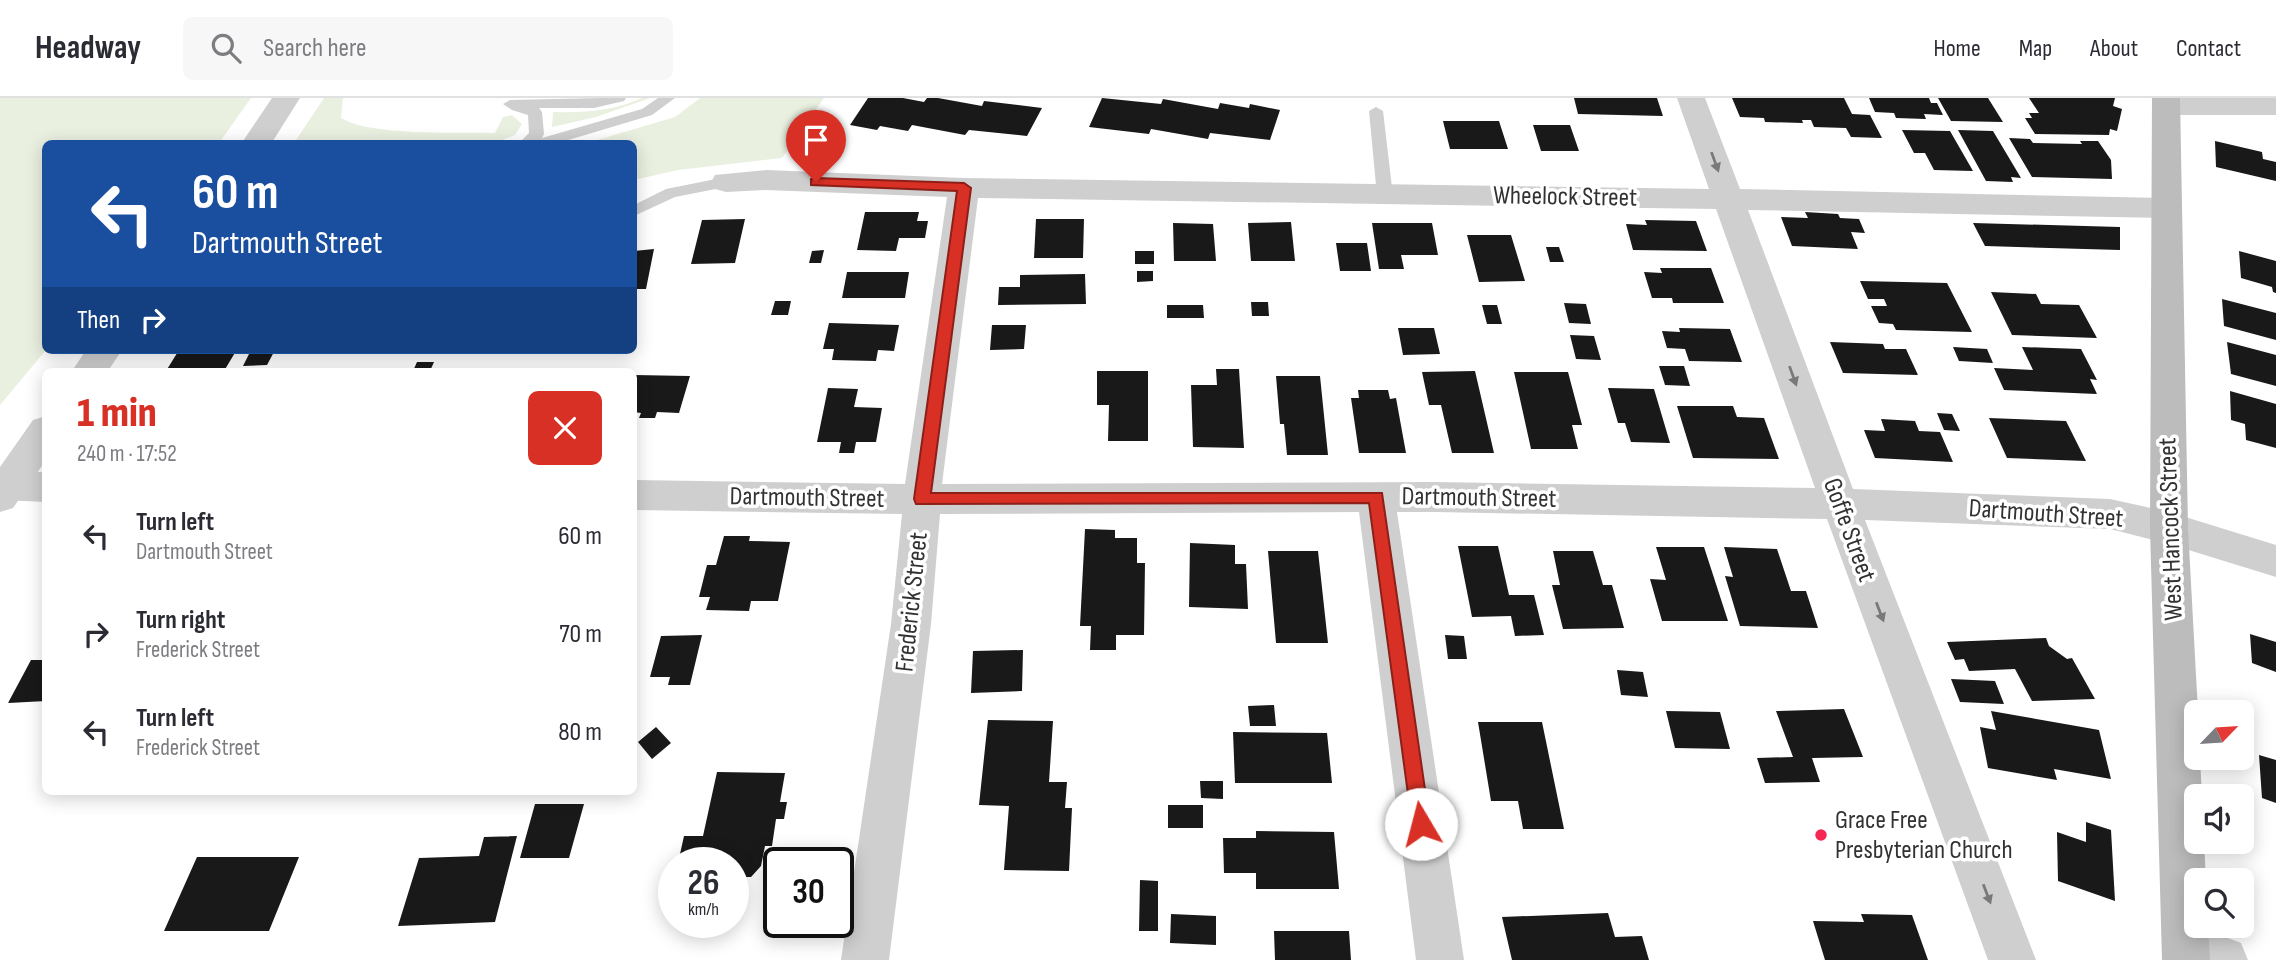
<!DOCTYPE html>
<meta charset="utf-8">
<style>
:root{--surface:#fff;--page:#f7f7f7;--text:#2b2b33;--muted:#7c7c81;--line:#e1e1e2;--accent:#d93025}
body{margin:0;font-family:"Sofia Sans Condensed",sans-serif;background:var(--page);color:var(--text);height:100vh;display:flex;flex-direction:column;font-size:26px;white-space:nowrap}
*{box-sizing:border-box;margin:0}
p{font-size:23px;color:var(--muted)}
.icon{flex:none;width:38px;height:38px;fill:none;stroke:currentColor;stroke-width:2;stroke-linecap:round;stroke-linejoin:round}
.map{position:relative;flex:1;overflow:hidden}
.panel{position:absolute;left:42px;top:270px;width:595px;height:427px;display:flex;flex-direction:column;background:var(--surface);border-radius:10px;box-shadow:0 4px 18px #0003}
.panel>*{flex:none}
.top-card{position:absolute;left:42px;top:42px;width:595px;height:214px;border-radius:10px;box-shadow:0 4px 18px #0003;background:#1a4fa0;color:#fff;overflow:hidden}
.needle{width:46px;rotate:65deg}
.controls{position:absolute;left:2184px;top:602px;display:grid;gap:14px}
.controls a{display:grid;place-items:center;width:70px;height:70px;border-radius:10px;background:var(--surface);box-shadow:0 4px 18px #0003;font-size:35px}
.speed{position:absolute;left:658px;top:749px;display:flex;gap:14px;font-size:35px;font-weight:700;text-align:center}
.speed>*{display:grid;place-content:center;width:91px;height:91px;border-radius:50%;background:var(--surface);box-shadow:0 4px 18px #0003;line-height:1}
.speed small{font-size:18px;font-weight:400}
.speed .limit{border:4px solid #111;border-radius:10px;background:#fff;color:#111}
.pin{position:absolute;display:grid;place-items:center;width:60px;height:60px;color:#fff;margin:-72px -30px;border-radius:50% 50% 50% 0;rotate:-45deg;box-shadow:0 0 7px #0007}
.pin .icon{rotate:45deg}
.me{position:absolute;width:77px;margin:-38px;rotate:352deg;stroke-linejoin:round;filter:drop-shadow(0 0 5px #0008)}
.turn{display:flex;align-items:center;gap:24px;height:147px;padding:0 35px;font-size:32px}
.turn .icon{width:91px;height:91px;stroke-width:2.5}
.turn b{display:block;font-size:49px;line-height:60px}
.then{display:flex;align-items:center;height:66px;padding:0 35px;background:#0003;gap:14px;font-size:26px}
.round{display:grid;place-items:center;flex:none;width:74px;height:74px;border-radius:10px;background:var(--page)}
.headline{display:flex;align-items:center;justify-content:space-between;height:119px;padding:0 35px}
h1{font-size:42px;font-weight:800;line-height:52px;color:var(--accent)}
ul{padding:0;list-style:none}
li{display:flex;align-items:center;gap:21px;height:98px;padding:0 35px}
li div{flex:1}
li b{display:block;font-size:26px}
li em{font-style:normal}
header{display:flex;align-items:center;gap:42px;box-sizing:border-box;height:98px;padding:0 35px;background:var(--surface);border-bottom:2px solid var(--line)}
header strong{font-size:33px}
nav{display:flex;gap:38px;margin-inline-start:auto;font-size:24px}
.search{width:490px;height:63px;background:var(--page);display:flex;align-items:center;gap:18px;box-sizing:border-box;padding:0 24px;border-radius:10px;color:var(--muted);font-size:26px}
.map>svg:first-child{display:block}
</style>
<header>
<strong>Headway</strong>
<div class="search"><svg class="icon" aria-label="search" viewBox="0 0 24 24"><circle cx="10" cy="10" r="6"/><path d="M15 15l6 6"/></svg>Search here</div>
<nav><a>Home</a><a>Map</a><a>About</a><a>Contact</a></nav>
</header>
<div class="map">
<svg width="2276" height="862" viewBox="0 0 2276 862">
<rect width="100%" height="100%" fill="#fff"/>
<path fill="#eaf0e0" d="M0,0H251L219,45L46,46V252L0,307Z
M324,0H343L341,20C369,38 459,34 495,35L503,19L512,17L522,26L515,37L494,45H294Z
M642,0H650L596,19L552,29L553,14C585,15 613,13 642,0Z
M700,0H824L782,60L678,72L634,82V46L587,45L675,19Z"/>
<path fill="#191919" d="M868,0H903L924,4L927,0H938L982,8L984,3L1042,10L1027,38L969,32L965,37L912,27L908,33L880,28L877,32L850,27Z
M1102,0L1161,6L1163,1L1218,11L1220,5L1249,10L1250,6L1280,12L1270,42L1210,35L1208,41L1151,31L1149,36L1089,29Z
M1574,0H1657L1663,18L1578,16Z
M1732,0H1844L1852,16L1870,17L1882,40L1851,39L1846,30L1814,29L1811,22H1802L1803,25L1765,24L1764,20L1740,19Z
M1869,0H1929L1931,5H1937L1943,17L1924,16L1926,21L1896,20L1894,15L1875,14Z
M1938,0H1988L2003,24L1951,23Z
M2029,0H2115L2113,8L2122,11L2117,33L2110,31L2109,37L2035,36L2025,20H2032L2029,15H2039Z
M1443,23H1499L1508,51H1450Z
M1533,27H1570L1579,53H1541Z
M1902,32L1950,33L1973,73L1934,72L1925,55H1914Z
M1958,32L1993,33L2021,80L2011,79L2013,84L1986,83Z
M2009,40L2030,41L2033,45L2082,46L2080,43H2098L2111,62L2112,81L2032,79Z
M2215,43L2262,54L2263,61L2276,64V83L2216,69Z
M865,114H919L917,123H928L925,140H899L896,153L857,152Z
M1805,114L1838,116L1840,120L1859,121L1865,135L1851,134L1858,151L1792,148L1781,119L1808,120Z
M745,121L735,165L691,166L702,122Z
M1036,121H1084L1083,160H1034Z
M1645,122L1696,123L1707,153L1633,152L1626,126L1647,127Z
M1291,124L1295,163H1251L1248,125Z
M1173,125L1213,126L1216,163H1174Z
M1372,125H1432L1438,157H1401L1404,171H1379Z
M1973,125L2120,129V152L1985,148Z
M1467,137H1511L1525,183L1479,184Z
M1336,145H1367L1371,173H1340Z
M1546,149H1559L1564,164H1550Z
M654,151L646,191H634V153Z
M824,152L821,165H809L812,153Z
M1135,153H1154V166H1135Z
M2239,153L2276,163V195L2273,194L2272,189L2241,180Z
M1660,170H1711L1724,205H1673L1672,200H1652L1644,174L1662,175Z
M1137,173H1153V183L1137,184Z
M847,174H909L905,200H842Z
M1085,176L1086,206L998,207L999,189H1020V177Z
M1860,183L1947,185L1972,234L1896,232L1893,226L1879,225L1871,208H1887L1884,201H1868Z
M1991,194L2036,196L2041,206L2079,207L2097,240L2012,237Z
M2222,201L2276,215V242L2224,228Z
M775,203H791L788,217H771Z
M1251,204H1268L1269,218H1252Z
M1564,205L1586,206L1591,226L1569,225Z
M1167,207H1203L1204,220H1167Z
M1482,207H1497L1502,226H1487Z
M829,225L899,227L894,253L878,252L876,263L832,262L834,251H823Z
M992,227H1026L1024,251L990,252Z
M1398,230H1434L1440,256L1403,257Z
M1679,230L1730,231L1742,264L1689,263L1685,251L1667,250L1662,233L1680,234Z
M1570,237L1594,238L1601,262L1576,261Z
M1830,244L1883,246L1885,251H1906L1918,277L1843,275Z
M2227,244L2276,257V288L2231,276Z
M1953,249L1987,251L1993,265L1959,263Z
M2022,249L2081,251L2097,282L2090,281L2097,296L2004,292L1994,270L2033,272Z
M179,252H225L236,253L224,273H166Z
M251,252H275L267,267L243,268Z
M417,264H434L430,273H413Z
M1659,268H1684L1690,288L1665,287Z
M1216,271H1239L1244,350L1193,349L1191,287H1217Z
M1097,273H1148V343H1108L1109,307H1097Z
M1475,273L1494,355H1452L1441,307H1429L1422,274Z
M1514,274H1568L1582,327H1572L1578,351H1531Z
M634,277L690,278L679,315L657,314L655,320H639L641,315L634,314Z
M1276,278H1320L1328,357H1287L1284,326H1280Z
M828,290L858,291L854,309L882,310L876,344H856L854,355H839L841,344H817Z
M1608,290L1654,291L1670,345L1631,344L1625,325H1618Z
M1358,292H1388L1390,301L1396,300L1406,355H1359L1351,300H1359Z
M2230,293L2276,306V350L2246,342L2245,326L2231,322Z
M1677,308H1733L1737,319L1764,320L1779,361L1693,360Z
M1937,315L1952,316L1960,333L1944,332Z
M1989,320L2066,323L2086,363L2007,360Z
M1881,321L1915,323L1919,333L1940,334L1953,364L1875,360L1864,332L1885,333Z
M1085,431L1115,432V440H1137V465H1145L1144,537H1116V552H1090L1091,528H1080Z
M724,438H750L749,443L790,444L778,503H751L749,513L706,512L710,499H699L707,467H716Z
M1190,445L1235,447V466H1246L1248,511L1189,509Z
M1458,448H1498L1509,497H1534L1544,537L1515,538L1511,518L1472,519Z
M1656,449H1704L1728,523H1662L1650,481L1666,482Z
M1724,449L1777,451L1791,493H1806L1818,530L1740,528L1725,478L1733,479Z
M1268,453H1318L1328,545H1276Z
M1553,453H1593L1603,487H1612L1624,530L1563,531L1552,487H1560Z
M2250,536L2276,544V574L2252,565Z
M702,537L690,587H668L670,579H650L661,538Z
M1445,537L1464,538L1467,561H1448Z
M2046,540L2049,548L2067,561L2072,560L2095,601L2032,603L2015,571L1969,573L1964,561L1955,562L1947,544Z
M1023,552L1022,593L971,595L973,553Z
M31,562H46V603L8,605Z
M1617,572L1643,574L1648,599L1621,597Z
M1951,581L1995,583L2004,606L1960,604Z
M1274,607L1276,628H1250L1248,608Z
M1844,611L1863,659L1812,660L1820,684L1765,685L1757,660L1793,659L1776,613Z
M1666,613L1720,614L1730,651L1675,650Z
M1991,613L2099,632L2111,681L2054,671L2057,682L1988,670L1980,629L1996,632Z
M988,622L1053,623L1049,684H1067L1065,710H1072L1069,773L1004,772L1009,708L979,707Z
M1478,624H1542L1564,731H1523L1518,703H1491Z
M656,629L671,645L652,661L638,644Z
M1233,634L1327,635L1332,685H1235Z
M2259,657L2276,662V705L2262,700Z
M717,674L785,675L780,704H787L784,721H776L772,748H765L761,768L751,779H737L735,793L733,765H678L684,738H703Z
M1200,683H1223V701L1201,700Z
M535,706H584L569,760H520Z
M1168,707H1203V730H1168Z
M2086,724L2111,732L2115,803L2058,783L2057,734L2086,744Z
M1256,733L1334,734L1339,791H1256V775H1224L1223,740H1256Z
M517,738L495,824L398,828L419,760L479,758L484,739Z
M197,759H299L269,833H164Z
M1140,782L1158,783V833H1139Z
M1608,815L1615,839L1642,838L1649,862H1512L1502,819Z
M1171,816L1216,818V847L1170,845Z
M1861,816L1912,817L1928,862H1825L1813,823L1864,824Z
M1274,833H1349L1351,862H1275Z"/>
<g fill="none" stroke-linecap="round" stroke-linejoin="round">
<path fill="#cfcfcf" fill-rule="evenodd" d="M601,0H626L624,3L594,10H539L542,14L544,36L542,40L642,11L658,0H675L652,17L555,46H518L529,35L528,17L512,12L503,6L510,2Z
M1376,9L1383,13L1393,98L1385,103L1377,98L1369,13Z
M726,79L734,84L731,88L675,99L634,118V107L666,91Z"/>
<path fill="#cfcfcf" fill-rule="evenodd" d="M1677,0H1705L1740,91L2165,100L2176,103L2181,110L2176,117L2165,120L1748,112L1853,391L2110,401L2169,414L2276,447V479L2169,446L2110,431L1865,422L2036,862H1988L1827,421L1435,414H1397L1464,862H1416L1359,414L940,416L931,526L889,862H841L891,526L902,416L634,412V382L905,386L947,99L766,92L726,94L715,91L711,84L715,77L766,72L964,80L1709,91ZM978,100L1716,111L1815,390L1435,384L942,386Z
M2164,0H2276V17H2167L2157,14L2152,8L2157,2Z
M6,374H46V404L0,402V376Z
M2186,824L2241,845L2248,862H2168L2162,848L2169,831Z"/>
<path fill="#cfcfcf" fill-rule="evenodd" d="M272,0H300L271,46H241Z
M86,252H122L108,273H72Z
M46,318V362L13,410L0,414V369L33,322Z"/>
<path fill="#bcbcbc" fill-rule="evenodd" d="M2152,0H2180L2188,430L2198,614L2196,660H2200L2202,698H2196V744H2204L2206,782H2196V828H2208L2210,862H2162L2150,430Z"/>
</g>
<defs><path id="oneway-solid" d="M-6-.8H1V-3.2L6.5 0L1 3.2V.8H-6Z" transform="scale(1.75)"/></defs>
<g fill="#797979">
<use href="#oneway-solid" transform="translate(1715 64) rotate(70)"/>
<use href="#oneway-solid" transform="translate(1793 278) rotate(70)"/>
<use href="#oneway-solid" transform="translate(1880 514) rotate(69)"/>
<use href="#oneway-solid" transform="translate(1987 796) rotate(69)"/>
</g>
<path fill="#d93025" stroke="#8d1f18" stroke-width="2" d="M816,80L964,85L971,90L931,395H1382L1430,726L1428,732L1421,735L1414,732L1412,726L1369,405L916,406L914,401L957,93L811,87V81Z"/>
<circle fill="#f52853" stroke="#fff" stroke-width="2.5" cx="1821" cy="737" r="7"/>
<g text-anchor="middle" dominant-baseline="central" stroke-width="7" stroke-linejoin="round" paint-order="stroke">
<g font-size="26" fill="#323232" stroke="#fff">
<text transform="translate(1565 99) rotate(1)">Wheelock Street</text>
<text transform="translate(807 400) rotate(1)">Dartmouth Street</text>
<text transform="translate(1479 400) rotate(1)">Dartmouth Street</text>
<text transform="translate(2046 416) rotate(4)">Dartmouth Street</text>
<text transform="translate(2171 431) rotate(-92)">West Hancock Street</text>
<text transform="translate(1849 432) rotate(70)">Goffe Street</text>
<text transform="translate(912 504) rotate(-84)">Frederick Street</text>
</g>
<g font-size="26" fill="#323232" stroke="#fff" text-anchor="start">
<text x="1835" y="722">Grace Free<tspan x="1835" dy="30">Presbyterian Church</tspan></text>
</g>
</g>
</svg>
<div class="controls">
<a><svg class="needle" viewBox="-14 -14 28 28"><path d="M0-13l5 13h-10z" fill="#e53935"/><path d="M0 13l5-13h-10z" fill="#7c7c81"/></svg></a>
<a><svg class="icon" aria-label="sound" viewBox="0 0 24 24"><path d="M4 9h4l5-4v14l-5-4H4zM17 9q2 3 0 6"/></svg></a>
<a><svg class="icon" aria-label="search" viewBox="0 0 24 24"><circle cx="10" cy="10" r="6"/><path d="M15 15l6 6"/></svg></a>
</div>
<div class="speed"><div>26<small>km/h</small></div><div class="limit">30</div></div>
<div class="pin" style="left:816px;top:84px;background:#d93025"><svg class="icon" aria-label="arrive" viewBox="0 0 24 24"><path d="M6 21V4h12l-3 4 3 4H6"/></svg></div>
<svg class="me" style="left:1421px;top:726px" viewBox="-20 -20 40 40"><circle r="19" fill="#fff"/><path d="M0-13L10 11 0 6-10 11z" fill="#d93025"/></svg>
<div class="top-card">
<div class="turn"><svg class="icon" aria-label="left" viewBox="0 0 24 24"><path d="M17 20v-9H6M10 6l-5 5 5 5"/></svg><div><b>60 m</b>Dartmouth Street</div></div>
<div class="then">Then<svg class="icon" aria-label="right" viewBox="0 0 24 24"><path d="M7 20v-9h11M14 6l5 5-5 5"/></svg></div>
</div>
<section class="panel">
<div class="headline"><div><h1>1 min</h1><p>240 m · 17:52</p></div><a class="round" style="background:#d93025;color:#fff"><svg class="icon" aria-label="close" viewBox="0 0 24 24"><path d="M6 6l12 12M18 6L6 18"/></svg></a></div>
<ul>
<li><svg class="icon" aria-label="left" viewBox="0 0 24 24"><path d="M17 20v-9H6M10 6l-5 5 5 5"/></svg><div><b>Turn left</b><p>Dartmouth Street</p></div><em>60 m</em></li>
<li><svg class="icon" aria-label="right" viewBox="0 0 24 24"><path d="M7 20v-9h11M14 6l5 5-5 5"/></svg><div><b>Turn right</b><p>Frederick Street</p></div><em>70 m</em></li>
<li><svg class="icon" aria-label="left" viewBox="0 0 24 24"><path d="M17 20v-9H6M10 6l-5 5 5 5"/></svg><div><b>Turn left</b><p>Frederick Street</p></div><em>80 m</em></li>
</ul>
</section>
</div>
